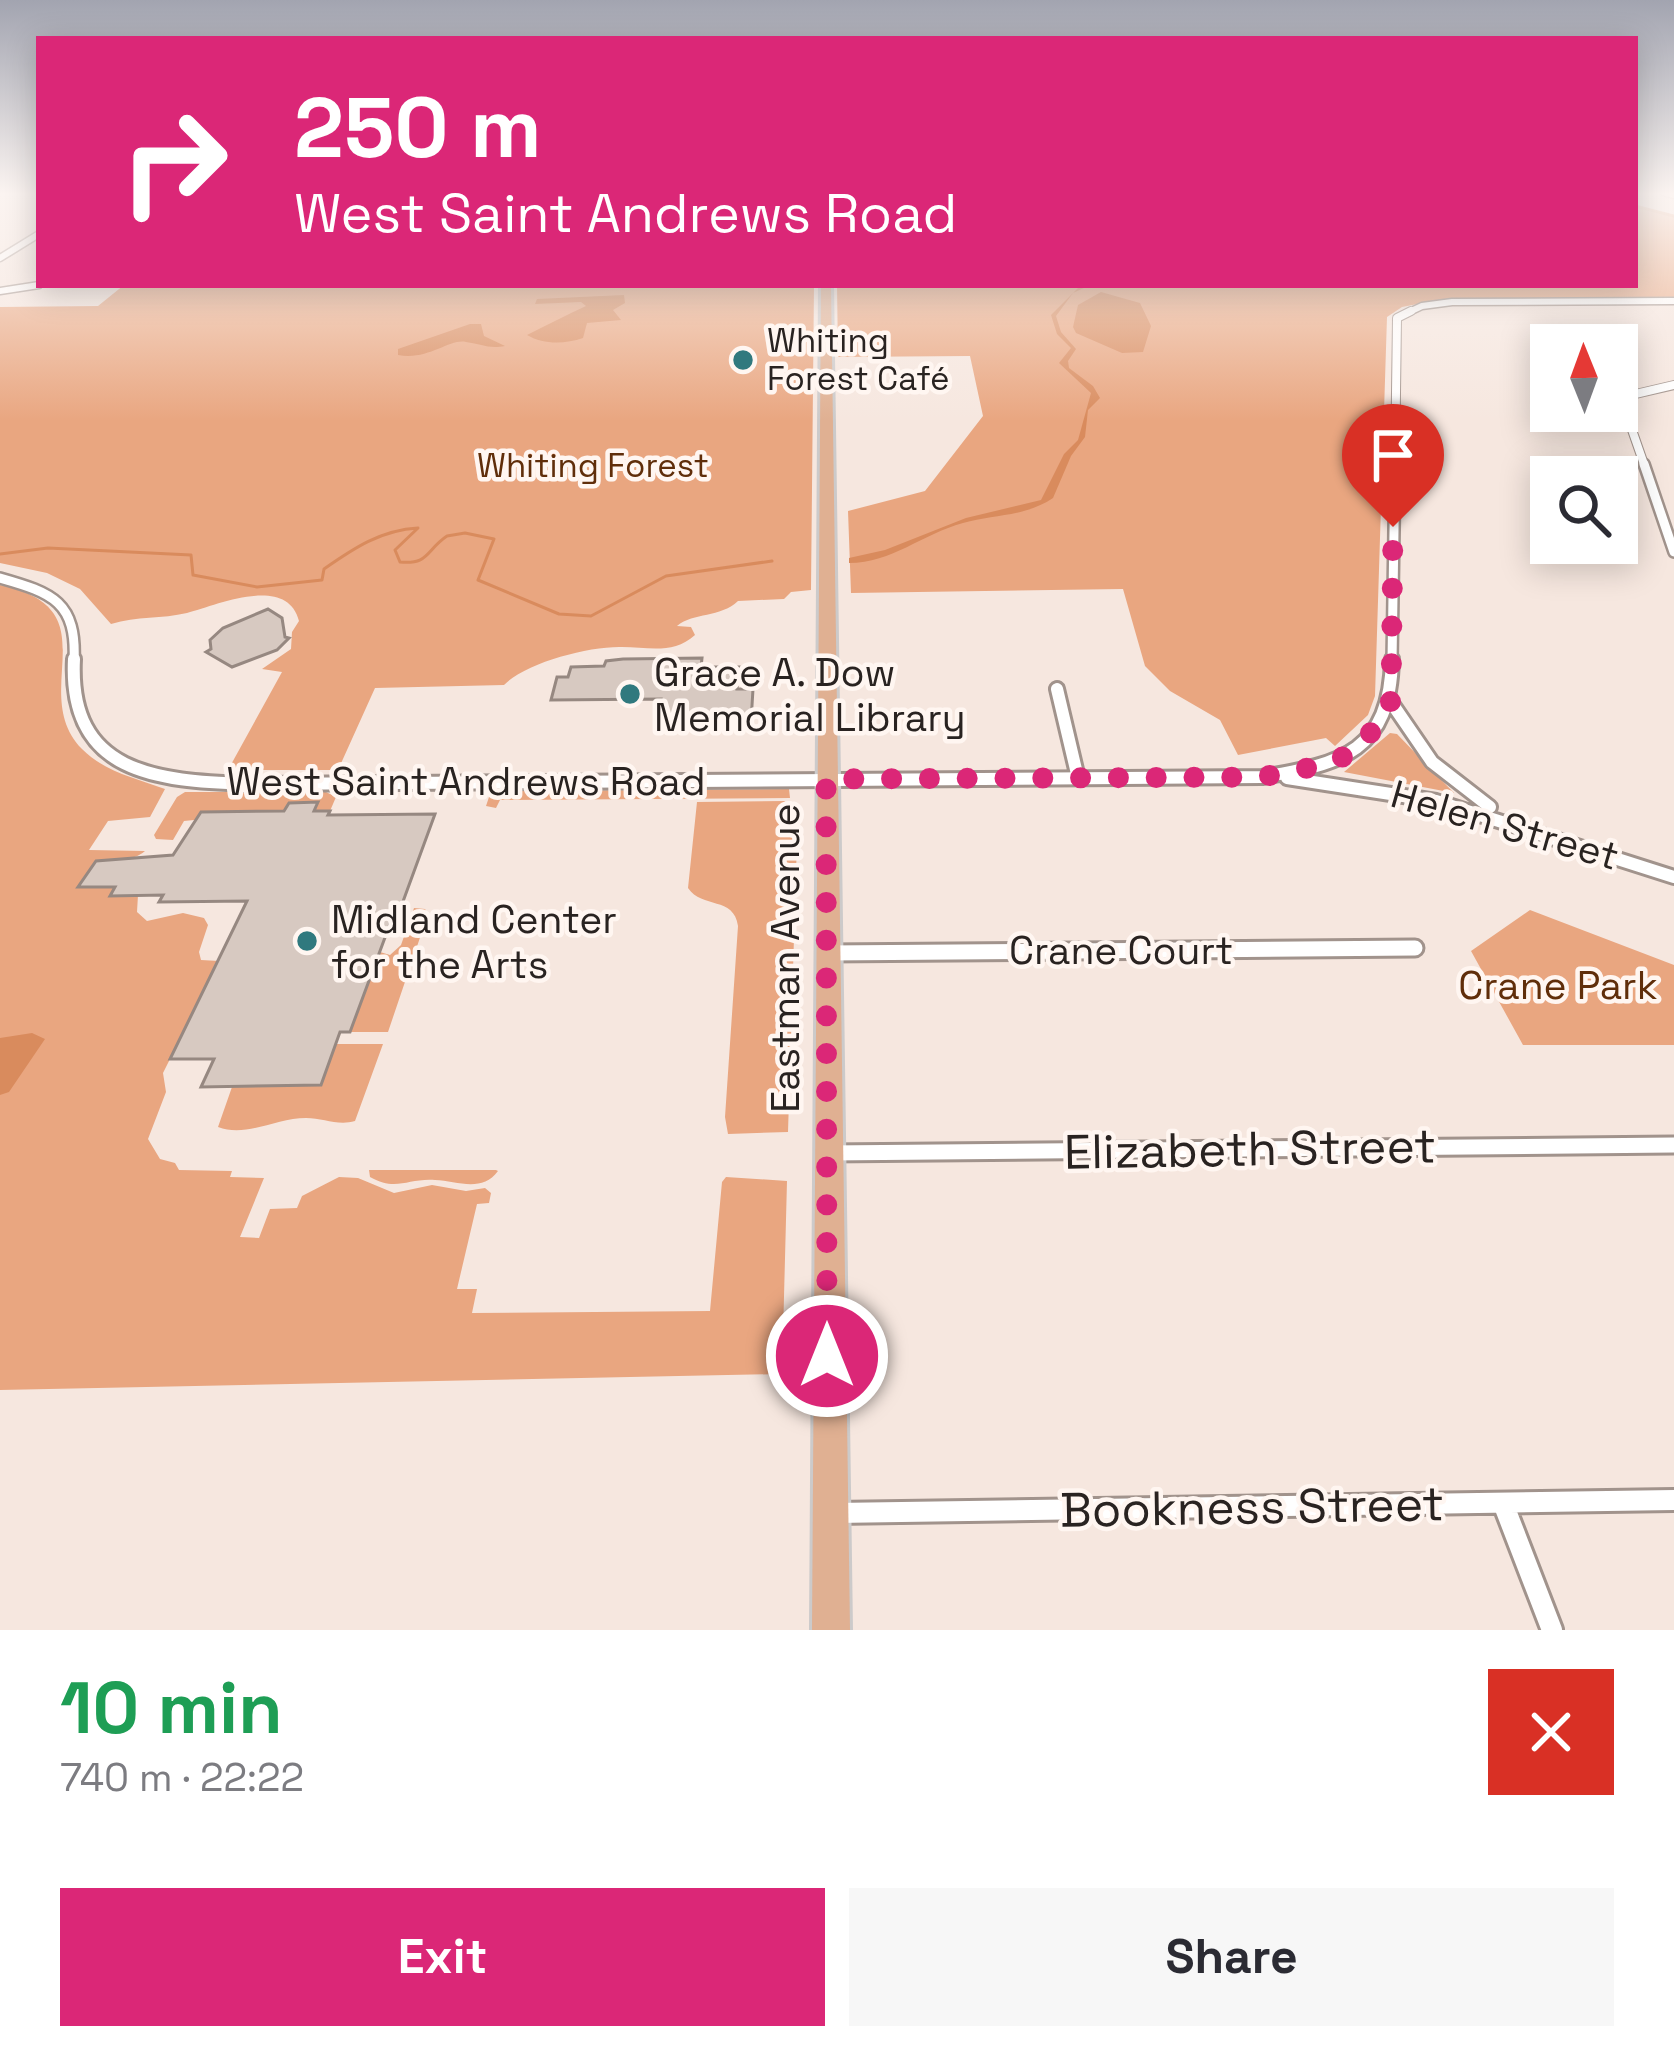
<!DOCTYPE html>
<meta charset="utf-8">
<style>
:root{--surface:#fff;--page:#f7f7f7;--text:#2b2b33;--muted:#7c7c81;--accent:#db2777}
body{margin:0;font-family:"Space Grotesk",sans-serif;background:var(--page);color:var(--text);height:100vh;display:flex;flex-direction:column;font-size:45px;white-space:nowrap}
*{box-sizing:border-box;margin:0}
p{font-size:39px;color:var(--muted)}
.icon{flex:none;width:66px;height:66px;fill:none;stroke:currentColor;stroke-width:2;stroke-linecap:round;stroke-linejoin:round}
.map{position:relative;height:1630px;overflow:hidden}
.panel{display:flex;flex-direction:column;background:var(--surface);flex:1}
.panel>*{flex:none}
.top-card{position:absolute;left:36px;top:36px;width:1602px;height:252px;border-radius:0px;box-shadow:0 6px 30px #0003;background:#db2777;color:#fff;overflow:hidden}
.needle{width:78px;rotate:359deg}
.fabs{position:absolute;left:1530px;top:324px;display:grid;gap:24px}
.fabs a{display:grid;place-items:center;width:108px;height:108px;border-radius:0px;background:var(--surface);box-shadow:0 6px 30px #0003;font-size:60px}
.pin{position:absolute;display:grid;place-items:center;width:102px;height:102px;color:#fff;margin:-123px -51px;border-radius:50% 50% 50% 0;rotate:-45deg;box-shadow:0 0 12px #0007}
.pin .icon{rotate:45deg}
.me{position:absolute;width:132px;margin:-66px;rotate:0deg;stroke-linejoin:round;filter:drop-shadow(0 0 9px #0008)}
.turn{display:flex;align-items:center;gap:42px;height:252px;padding:0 60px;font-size:54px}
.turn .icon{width:156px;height:156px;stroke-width:2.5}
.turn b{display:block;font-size:84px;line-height:102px}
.round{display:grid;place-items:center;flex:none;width:126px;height:126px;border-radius:0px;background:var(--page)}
.head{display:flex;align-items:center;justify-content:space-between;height:204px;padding:0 60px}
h1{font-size:72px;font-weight:600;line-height:90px;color:#1e9e55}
.button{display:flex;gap:24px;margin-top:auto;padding:24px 60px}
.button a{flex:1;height:138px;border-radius:0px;background:var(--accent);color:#fff;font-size:48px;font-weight:600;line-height:138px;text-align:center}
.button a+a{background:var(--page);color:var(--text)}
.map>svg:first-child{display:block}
</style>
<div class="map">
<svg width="1674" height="1630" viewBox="0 0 1674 1630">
<rect width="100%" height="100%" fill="#f6e7df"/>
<path fill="#e9a680" d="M1635,206L1674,216V299L1433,301L1402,307L1387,317L1375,696L1368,715L1335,746L1326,738L1238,755L1220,720L1170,691L1145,666L1123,589L851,593L848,511L925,491L983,416L970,356L838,357L837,285H1635Z
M124,285H814L811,590L791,592L784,599L738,601C720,618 694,612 677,626L691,627L695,635C673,655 648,647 622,647C589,646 525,663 504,685L375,688L338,770H228L282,672L262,669L291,649L292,632L299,621C287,574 217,605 187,613C162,619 137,616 111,624L80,589L47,573L0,563V307L98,306Z
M0,585C114,609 26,691 82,749C105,772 135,778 165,789L150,817L108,821L89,850L145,851C132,862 115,860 96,861L79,887H115L138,895L137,912L147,921L183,913L204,918L208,925L199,952L201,960L219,961L163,1073L166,1092L148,1139L160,1159L175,1163L179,1170L232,1171L230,1177L264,1178L240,1237L259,1238L270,1209L297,1208L302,1196L339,1177L358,1178L394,1193L432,1185L466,1191L485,1188L491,1193L489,1203L477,1204L457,1289H477L472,1313L710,1311L722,1182L726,1177L787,1181L782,1374L0,1390Z
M1390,733L1397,734L1454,793L1344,772Z
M789,789L790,798L500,800L496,808L486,806L489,797L502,791Z
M185,792H326L336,797L330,811H314L317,802L289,803L284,811L184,821L173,840L156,839L154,835L177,797Z
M785,801L787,808H798L788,1132L728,1134L725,1117L738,926C734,896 702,909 688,888L697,802Z
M414,908L425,909L428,914L388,1032H350L380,952L390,955L401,945Z
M1530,910L1674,965V1045H1523L1471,951Z
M336,1044H383L355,1121C338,1126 323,1118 306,1118C276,1118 246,1138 218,1127L232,1087L321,1085Z
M369,1170H496L498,1171C482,1193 457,1181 435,1180C408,1178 396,1192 370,1177Z"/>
<path fill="#d98b5d" d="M1081,285L1086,287L1073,293L1056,316L1061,332L1076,349L1068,361L1069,368L1093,386L1100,398L1088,410L1085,437L1071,456L1053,498C1025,517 994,514 963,523C922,534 892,563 849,563V558L885,550L966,518L1041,500L1064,454L1078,440L1091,393L1059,363L1071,348L1057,334L1051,315Z
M1101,292L1140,303L1151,326L1143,352L1122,353L1076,333L1073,327L1078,305Z
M624,295L625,303L613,310L621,320L587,323L583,338C565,344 544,345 527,335C547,325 566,315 586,306L581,302L535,304L537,299Z
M470,324H481L484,336L505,346C488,349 482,344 466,342C450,338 428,361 398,355V349Z
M32,1033L45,1039L9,1092L0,1095V1038Z"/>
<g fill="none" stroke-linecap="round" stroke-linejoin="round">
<path stroke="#d98b5d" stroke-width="3" d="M1635,206L1674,216
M0,554L48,548L191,555L193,575L257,587L322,580L324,569C354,548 381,530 418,528L395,550L400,562C429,565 426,550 447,536L465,533L494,539L478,580L559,614L591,616L666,576L772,561"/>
</g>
<path fill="#d7c9c1" stroke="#968881" stroke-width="3" d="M268,609L282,618L285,637L289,638L277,650L232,667L206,652L211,649L210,640L223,628Z
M702,658L701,667H739L737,689H753L751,722H657L661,699L551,700L557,677H568L571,667L604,666L606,661L623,659Z
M318,802L314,811H330L328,815L435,814L401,907H407L401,924H390L350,1032H340L321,1085L201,1087L214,1059H170L247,901L159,902L163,895L110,896L115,887H78L96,861L173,855L201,812L284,811L289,803Z"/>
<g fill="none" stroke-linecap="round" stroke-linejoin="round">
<g stroke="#a1938c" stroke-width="9">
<path id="minor-far5" d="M1663,192L1674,195
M0,258L39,234
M0,291L39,285
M1405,314L1422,306L1452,302L1674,301"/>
</g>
<g stroke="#a1938c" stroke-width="10">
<path id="minor-far4" d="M1395,467L1397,318L1411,311
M1645,467L1624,407L1627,396L1674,385"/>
</g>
<g stroke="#a1938c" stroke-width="14">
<path id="minor-far3" d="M1644,464L1674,552
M0,578C53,593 77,602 74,662
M1392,662L1395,464"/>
</g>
<g stroke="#a1938c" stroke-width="18">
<path id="minor-far2" d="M74,659C68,774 157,781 248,784L1262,777C1343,764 1390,751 1392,659
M1057,689L1078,778
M1391,702L1432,762L1490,807
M1287,778L1436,801L1674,877"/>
</g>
<g stroke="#a1938c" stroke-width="21">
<path id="minor-far1" d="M828,953L1415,948
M829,1153L1674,1145"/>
</g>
<g stroke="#a1938c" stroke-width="26">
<path id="minor" d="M1503,1503L1552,1630
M835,1513L1674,1500"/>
</g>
<g stroke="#cccaca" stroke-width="6">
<path id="primary" d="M821,285H831L850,1630H812Z"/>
</g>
<use href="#minor-far5" stroke="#fff" stroke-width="6"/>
<use href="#minor-far4" stroke="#fff" stroke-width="8"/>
<use href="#minor-far3" stroke="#fff" stroke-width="9"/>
<use href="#minor-far2" stroke="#fff" stroke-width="12"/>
<use href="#minor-far1" stroke="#fff" stroke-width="15"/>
<use href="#minor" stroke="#fff" stroke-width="20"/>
<use href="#primary" fill="#e0b092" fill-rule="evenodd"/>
</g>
<linearGradient id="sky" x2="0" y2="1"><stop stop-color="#a2a4b0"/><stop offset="0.46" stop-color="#fbf4f1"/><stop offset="1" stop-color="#fbf4f1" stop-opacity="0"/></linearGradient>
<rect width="1674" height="421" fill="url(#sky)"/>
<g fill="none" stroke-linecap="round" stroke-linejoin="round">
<path stroke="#db2777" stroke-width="21" stroke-dasharray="0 37.8" d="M827,1356L826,779L1262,777L1328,764L1353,752L1385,717L1391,700L1393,527"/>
</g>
<g fill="#30797e" stroke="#fff6f1" stroke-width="4.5">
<circle cx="743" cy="360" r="12"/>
<circle cx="630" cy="694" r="12"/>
<circle cx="307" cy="941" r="12"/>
</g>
<g text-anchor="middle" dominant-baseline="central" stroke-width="9" stroke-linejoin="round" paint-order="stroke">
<g font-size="33" fill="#292321" stroke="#fff6f1" text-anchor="start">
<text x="767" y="341">Whiting<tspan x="767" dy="38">Forest Café</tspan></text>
</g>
<g font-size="33" fill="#602e0a" stroke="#fff6f1">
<text x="593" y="466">Whiting Forest</text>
</g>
<g font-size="39" fill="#292321" stroke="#fff6f1" text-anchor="start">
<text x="654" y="672">Grace A. Dow<tspan x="654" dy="45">Memorial Library</tspan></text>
<text x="331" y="919">Midland Center<tspan x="331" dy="45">for the Arts</tspan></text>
</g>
<g font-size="39" fill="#292321" stroke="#fff6f1">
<text x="466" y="781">West Saint Andrews Road</text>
<text transform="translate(1505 825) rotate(16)">Helen Street</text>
<text x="1121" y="950">Crane Court</text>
<text transform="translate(785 958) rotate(-90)">Eastman Avenue</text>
</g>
<g font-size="39" fill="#602e0a" stroke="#fff6f1">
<text x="1558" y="985">Crane Park</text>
</g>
<g font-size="48" fill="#292321" stroke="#fff6f1">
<text transform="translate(1250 1149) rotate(-1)">Elizabeth Street</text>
<text transform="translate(1252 1507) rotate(-1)">Bookness Street</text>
</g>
</g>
</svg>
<div class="fabs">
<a><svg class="needle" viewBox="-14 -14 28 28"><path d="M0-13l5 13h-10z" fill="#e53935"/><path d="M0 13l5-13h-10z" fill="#7c7c81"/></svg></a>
<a><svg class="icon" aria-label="search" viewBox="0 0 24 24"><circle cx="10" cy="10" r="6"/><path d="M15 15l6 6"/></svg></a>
</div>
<div class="pin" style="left:1393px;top:527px;background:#d93025"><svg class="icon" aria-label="arrive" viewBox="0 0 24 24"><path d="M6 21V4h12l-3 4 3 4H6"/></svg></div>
<svg class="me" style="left:827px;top:1356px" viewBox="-20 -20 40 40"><circle r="17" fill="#db2777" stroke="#fff" stroke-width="3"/><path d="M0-11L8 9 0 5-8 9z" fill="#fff"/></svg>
<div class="top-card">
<div class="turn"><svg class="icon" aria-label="right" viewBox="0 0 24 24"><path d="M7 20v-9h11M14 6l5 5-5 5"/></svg><div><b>250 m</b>West Saint Andrews Road</div></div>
</div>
</div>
<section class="panel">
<div class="head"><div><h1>10 min</h1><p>740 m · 22:22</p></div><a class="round" style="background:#d93025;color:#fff"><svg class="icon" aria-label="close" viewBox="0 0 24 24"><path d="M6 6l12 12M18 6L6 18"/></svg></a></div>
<div class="button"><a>Exit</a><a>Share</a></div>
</section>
